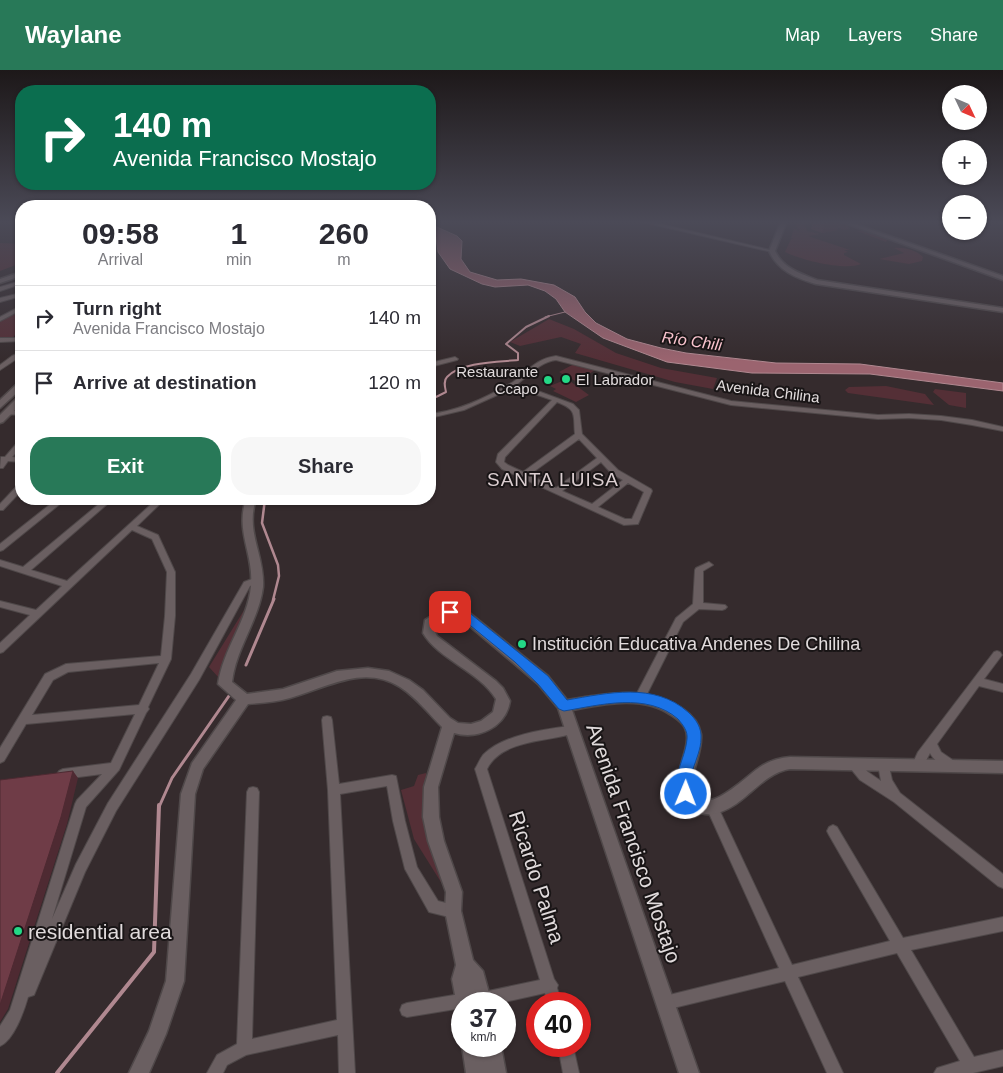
<!DOCTYPE html>
<meta charset="utf-8">
<style>
:root{--surface:#fff;--page:#f7f7f7;--text:#2b2b33;--muted:#7c7c81;--line:#e1e1e2;--accent:#287958}
body{margin:0;font-family:Helvetica,sans-serif;background:var(--page);color:var(--text);height:100vh;display:flex;flex-direction:column;font-size:19px;white-space:nowrap}
*{box-sizing:border-box;margin:0}
p{font-size:16px;color:var(--muted)}
.icon{flex:none;width:28px;height:28px;fill:none;stroke:currentColor;stroke-width:2;stroke-linecap:round;stroke-linejoin:round}
.map{position:relative;flex:1;overflow:hidden}
.side{position:absolute;left:15px;top:130px;width:421px;height:305px;display:flex;flex-direction:column;background:var(--surface);border-radius:20px;box-shadow:0 1px 4px #0004}
.side>*{flex:none}
.hud{position:absolute;left:15px;top:15px;width:421px;height:105px;border-radius:20px;box-shadow:0 1px 4px #0004;background:#0b6e4f;color:#fff;overflow:hidden}
.needle{width:32px;rotate:134deg}
.controls{position:absolute;left:942px;top:15px;display:grid;gap:10px}
.controls a{display:grid;place-items:center;width:45px;height:45px;border-radius:50%;background:var(--surface);box-shadow:0 1px 4px #0004;font-size:25px}
.speed{position:absolute;left:451px;top:922px;display:flex;gap:10px;font-size:25px;font-weight:700;text-align:center}
.speed>*{display:grid;place-content:center;width:65px;height:65px;border-radius:50%;background:var(--surface);box-shadow:0 1px 4px #0004;line-height:1}
.speed small{font-size:12px;font-weight:400}
.speed .limit{border:8px solid #d22;background:#fff;color:#111}
.pin{position:absolute;display:grid;place-items:center;width:42px;height:42px;color:#fff;margin:-21px;border-radius:10px;box-shadow:0 2px 8px #0006}
.me{position:absolute;width:55px;margin:-28px;rotate:1deg;stroke-linejoin:round;filter:drop-shadow(0 0 4px #0008)}
.turn{display:flex;align-items:center;gap:18px;height:105px;padding:0 15px;font-size:22px}
.turn .icon{width:65px;height:65px;stroke-width:2.5}
.turn b{display:block;font-size:35px;line-height:42px}
.eta{display:flex;justify-content:space-evenly;align-items:center;height:85px;text-align:center}
.eta b{font-size:30px;font-weight:600;line-height:35px}
.action{display:flex;gap:10px;margin-top:auto;padding:10px 15px}
.action a{flex:1;height:58px;border-radius:20px;background:var(--accent);color:#fff;font-size:20px;font-weight:600;line-height:58px;text-align:center}
.action a+a{background:var(--page);color:var(--text)}
ul{padding:0;list-style:none}
li{display:flex;align-items:center;gap:15px;height:65px;padding:0 15px;border-top:1px solid var(--line)}
li div{flex:1}
li b{display:block;font-size:19px}
li em{font-style:normal}
header{display:flex;align-items:center;gap:30px;box-sizing:border-box;height:70px;padding:0 25px;background:var(--accent);color:#fff}
header strong{font-size:24px}
nav{display:flex;gap:28px;margin-inline-start:auto;font-size:18px}
.map>svg:first-child{display:block}
</style>
<header>
<strong>Waylane</strong>
<nav><a>Map</a><a>Layers</a><a>Share</a></nav>
</header>
<div class="map">
<svg width="1003" height="1003" viewBox="0 0 1003 1003">
<rect width="100%" height="100%" fill="#352b2d"/>
<path fill="#542f36" d="M798,151C810,151 823,150 834,152C855,154 875,164 894,171L887,170L886,172L857,161H865L847,155L850,159L843,160C834,153 817,151 805,154L807,161L820,164L808,166L850,180H844L848,182L844,183V185L861,194C845,201 801,190 785,182L791,169H794L791,168L794,158L800,162L796,156Z
M0,173L21,174V193L0,201Z
M894,178C904,177 916,180 923,187L922,191L909,194L879,189L904,183Z
M21,240V256L13,268H0V250Z
M549,249L574,259L616,283L661,298L717,308L713,319L675,312L575,283L581,274L561,267L520,276L510,272Z
M574,294L595,300L577,312L559,302Z
M567,309L589,325L576,332L553,321L556,319L550,316Z
M886,316L925,324L934,335L848,323L845,320L849,317Z
M935,319L966,323V338L949,335L933,322Z
M249,532L223,608H219L209,597Z
M426,703L430,745L444,817L414,769L401,720L414,716L418,705Z"/>
<path fill="#9b646f" stroke="#b08890" d="M430,154L457,166L462,171L461,189L470,202L497,210L521,209L554,215L575,227L585,242L596,253L627,269L661,278L686,283L776,293L860,294L1003,313V321L870,304L752,303L667,292L603,268L565,242L556,229L545,221L528,215L495,217L482,214L450,199L438,182L436,167L430,163Z"/>
<g fill="none" stroke-linecap="round" stroke-linejoin="round">
<path stroke="#b08890" stroke-width="1" d="M545,247L565,242"/>
<path stroke="#b08890" stroke-width="2" d="M430,326L436,327L446,322C445,317 443,311 447,307C461,292 499,292 518,290V283L506,274L526,257L549,246"/>
<path stroke="#b08890" stroke-width="2.5" d="M265,429L262,453L278,495L279,506L273,530"/>
<path stroke="#b08890" stroke-width="3" d="M246,595L274,529
M159,737L172,708L231,623"/>
<path stroke="#b08890" stroke-width="4" d="M57,1003L154,882L159,735"/>
<g stroke="#4f4849" stroke-width="2">
<path id="minor" d="M638,151H648L774,181L772,182Z
M1003,151V153L997,151Z
M21,211V214L0,221V217Z
M21,223V226L0,232V228Z
M21,236V240L0,251V247Z
M21,264V271L0,272V268H18L19,265Z
M21,282V286L0,300V295L12,286Z
M556,286L731,331L878,345L909,344L941,346L972,350L1003,357V361L972,355L941,350L909,348L878,349L731,335L556,290C538,292 524,311 509,320L527,317L573,334L579,340L582,364L618,400L651,419L652,421L638,454L624,455L502,399L496,392L498,384L552,330L526,321L507,324L504,322L464,340L430,348V344C459,341 488,327 513,312C529,301 535,289 556,286ZM557,332C578,340 573,345 575,364L523,402L508,395L504,392L505,387ZM579,369L597,388L556,418L529,405ZM601,392L612,404L623,410L592,434L562,421ZM628,413L644,422L632,449H625L598,437Z
M455,287L458,289L457,290L430,297V293Z
M6,341H21V345L4,344L3,343Z
M18,372H21V378L12,387L21,388V392L8,391L3,398H0L1,387H5Z
M18,415H21V421L3,440H0V434Z
M57,429H66L3,480L0,481V474Z
M105,429H113L31,500L67,511L157,429H165L137,456L158,465L175,502V546L171,589L148,637L149,639L146,643L119,700L86,737L52,849L76,794L108,733L191,604L244,512L257,507L261,510L260,512L250,516L199,610L116,741L85,802L34,925L28,927C24,941 14,970 0,976V956L10,940L75,734L77,730L102,704L63,709L59,707L57,704L59,701L63,699L111,693L135,644L26,654L4,691L0,693V678L45,604L66,594L161,586L165,546L167,502L152,469L132,460L3,582L0,583V573L30,545L0,537V531L36,540L62,516L0,496V490L23,497ZM159,593L139,635L32,645L53,610L68,602Z
M709,492L713,495L703,501V533L725,535L727,537L725,539L722,540L699,539L683,552L644,630L640,631L636,630L635,627L676,548L693,534L695,500L696,498Z
M997,581L1000,582L1002,585L984,609L1003,614V622L979,616L937,674L941,682L957,693L959,696L957,699C948,703 934,691 930,683L922,698L918,700L914,698L912,695L918,682L994,582Z
M327,646L331,647L332,650L339,714L392,705L396,706L405,751L417,797L438,831L458,836L460,841L458,846L453,848L429,842L405,799L393,751L387,716L340,724L355,1003H339L338,965L246,985L227,995L223,1003H207L217,985L237,974L247,722L249,718L253,717L257,718L259,722L252,969L337,950L328,720L322,650L323,647Z
M571,656L575,657L576,660L575,663C548,672 502,669 487,699L554,909L558,915L557,918L562,934H548L545,923L495,934H473L472,932V934H462V938L407,947L402,945L400,940L402,935L407,933L466,923L471,925L472,928L474,925L479,923L540,910L475,699C478,694 480,689 483,685C502,665 545,659 571,656Z
M853,689L857,691L868,702L881,711L878,695L880,692L884,690L888,692L892,710L900,723L1003,804V818L998,816L894,732L860,710L847,694L849,691Z
M713,734L717,735L792,895L890,871L829,765L827,761L829,757L833,755L837,757L903,868L1003,847V861L911,880L974,987L1003,980V996L973,1003H934L937,998L960,991L897,883L798,907L843,1003H827L785,911L665,940L660,938L658,933L660,928L665,926L779,898L707,739L709,735Z
M558,976H573L579,1003H563Z"/>
</g>
<g stroke="#4f4849" stroke-width="3">
<path id="tertiary" d="M839,151H847L1003,206V210Z
M18,313H21V319L0,338V330Z
M18,327H21V334L3,352L0,353V345Z
M246,429H256C245,462 265,485 263,517C259,550 236,578 232,612L247,624L283,619L337,601L368,598L389,601L409,610L423,620L450,648L458,653L471,654L481,651L493,642L496,629C479,601 439,590 423,563L425,550C440,540 449,536 467,541L548,606L567,630C606,623 648,615 683,639C692,645 699,653 701,664C703,681 692,700 691,717C701,754 746,706 760,697C769,691 779,688 790,687L1003,691V703L790,699C759,704 743,740 712,744C704,745 697,742 690,739C657,723 696,680 685,658C682,652 677,649 671,645C643,625 604,634 572,640L699,1003H679L558,638L538,614L460,548L446,547L435,555V562L437,566L496,611L503,618L510,631C506,658 477,670 454,663L438,717L439,747L444,771L462,822L461,841L473,890L483,901L492,934H462V942L458,941L452,909L456,895L445,841L446,822L428,771L423,747L424,717L442,657C428,643 417,628 400,617C363,594 326,618 290,628C276,632 262,633 248,634L203,699L195,724L184,911L166,964L149,1003H129L149,961L166,911L181,724L192,693L236,630L218,614C223,579 248,550 251,516C254,484 235,462 246,429Z
M462,976H501L506,1003H486L483,984L486,1003H466Z"/>
</g>
<g stroke="#4f4849" stroke-width="3">
<path id="secondary" d="M781,151H787L775,181C784,199 800,203 817,210L1003,238V242L816,214C796,208 778,201 769,181Z
M21,202V206L0,213V209Z"/>
</g>
<use href="#minor" fill="#6a5f61" fill-rule="evenodd"/>
<use href="#tertiary" fill="#6a5f61" fill-rule="evenodd"/>
<use href="#secondary" fill="#6a5f61" fill-rule="evenodd"/>
</g>
<path fill="#5f343d" d="M813,151H840L837,160L822,163L811,159Z"/>
<path fill="#4e2a32" d="M832,151H840L837,160L822,163L825,153Z
M73,701L78,708L67,754L8,939L0,952V935Z"/>
<path fill="#6f3c47" stroke="#4e2a32" d="M73,701L61,747L0,935V710Z"/>
<linearGradient id="sky" x2="0" y2="1"><stop stop-color="#1d1819"/><stop offset="0.52" stop-color="#4b4a57"/><stop offset="1" stop-color="#4b4a57" stop-opacity="0"/></linearGradient>
<rect width="1003" height="292" fill="url(#sky)"/>
<path fill="#1a73e8" stroke="#114b97" d="M450,537L467,541L548,606L567,630C608,623 654,612 688,642C696,649 702,658 701,669C701,678 696,690 693,699C690,710 694,722 691,728L686,730L680,728C670,707 685,691 687,669C688,661 683,655 678,649C647,622 600,635 564,641L559,639L538,614L515,592L460,547L446,545L444,542Z"/>
<g fill="#24d886" stroke="#191516" stroke-width="2">
<circle cx="566" cy="309" r="5"/>
<circle cx="548" cy="310" r="5"/>
<circle cx="522" cy="574" r="5"/>
<circle cx="18" cy="861" r="5"/>
</g>
<g text-anchor="middle" dominant-baseline="central" stroke-width="4" stroke-linejoin="round" paint-order="stroke">
<g font-size="15" fill="#e1dbdc" stroke="#191516" text-anchor="end">
<text x="538" y="301">Restaurante<tspan x="538" dy="17">Ccapo</tspan></text>
<text x="576" y="309" text-anchor="start">El Labrador</text>
</g>
<g font-size="15" fill="#e1dbdc" stroke="#191516">
<text transform="translate(768 321) rotate(7)">Avenida Chilina</text>
</g>
<g font-size="16" font-style="italic" fill="#fbc5cf" stroke="#191516">
<text transform="translate(692 271) rotate(8)">Río Chili</text>
</g>
<g font-size="18" fill="#e1dbdc" stroke="#191516" text-anchor="start">
<text x="532" y="574">Institución Educativa Andenes De Chilina</text>
</g>
<g font-size="19" letter-spacing="1" fill="#dbced0" stroke="#191516">
<text x="553" y="409">SANTA LUISA</text>
</g>
<g font-size="21" fill="#e1dbdc" stroke="#191516">
<text transform="translate(634 773) rotate(71)">Avenida Francisco Mostajo</text>
<text transform="translate(537 807) rotate(72)">Ricardo Palma</text>
</g>
<g font-size="21" fill="#e1dbdc" stroke="#191516" text-anchor="start">
<text x="28" y="861">residential area</text>
</g>
</g>
</svg>
<div class="controls">
<a><svg class="needle" viewBox="-14 -14 28 28"><path d="M0-13l5 13h-10z" fill="#e53935"/><path d="M0 13l5-13h-10z" fill="#7c7c81"/></svg></a>
<a>+</a>
<a>−</a>
</div>
<div class="speed"><div>37<small>km/h</small></div><div class="limit">40</div></div>
<div class="pin" style="left:450px;top:542px;background:#d93025"><svg class="icon" aria-label="arrive" viewBox="0 0 24 24"><path d="M6 21V4h12l-3 4 3 4H6"/></svg></div>
<svg class="me" style="left:686px;top:724px" viewBox="-20 -20 40 40"><circle r="17" fill="#1a73e8" stroke="#fff" stroke-width="3"/><path d="M0-11L8 9 0 5-8 9z" fill="#fff"/></svg>
<div class="hud">
<div class="turn"><svg class="icon" aria-label="right" viewBox="0 0 24 24"><path d="M7 20v-9h11M14 6l5 5-5 5"/></svg><div><b>140 m</b>Avenida Francisco Mostajo</div></div>
</div>
<section class="side">
<div class="eta">
<div><b>09:58</b><p>Arrival</p></div>
<div><b>1</b><p>min</p></div>
<div><b>260</b><p>m</p></div>
</div>
<ul>
<li><svg class="icon" aria-label="right" viewBox="0 0 24 24"><path d="M7 20v-9h11M14 6l5 5-5 5"/></svg><div><b>Turn right</b><p>Avenida Francisco Mostajo</p></div><em>140 m</em></li>
<li><svg class="icon" aria-label="arrive" viewBox="0 0 24 24"><path d="M6 21V4h12l-3 4 3 4H6"/></svg><div><b>Arrive at destination</b></div><em>120 m</em></li>
</ul>
<div class="action"><a>Exit</a><a>Share</a></div>
</section>
</div>
